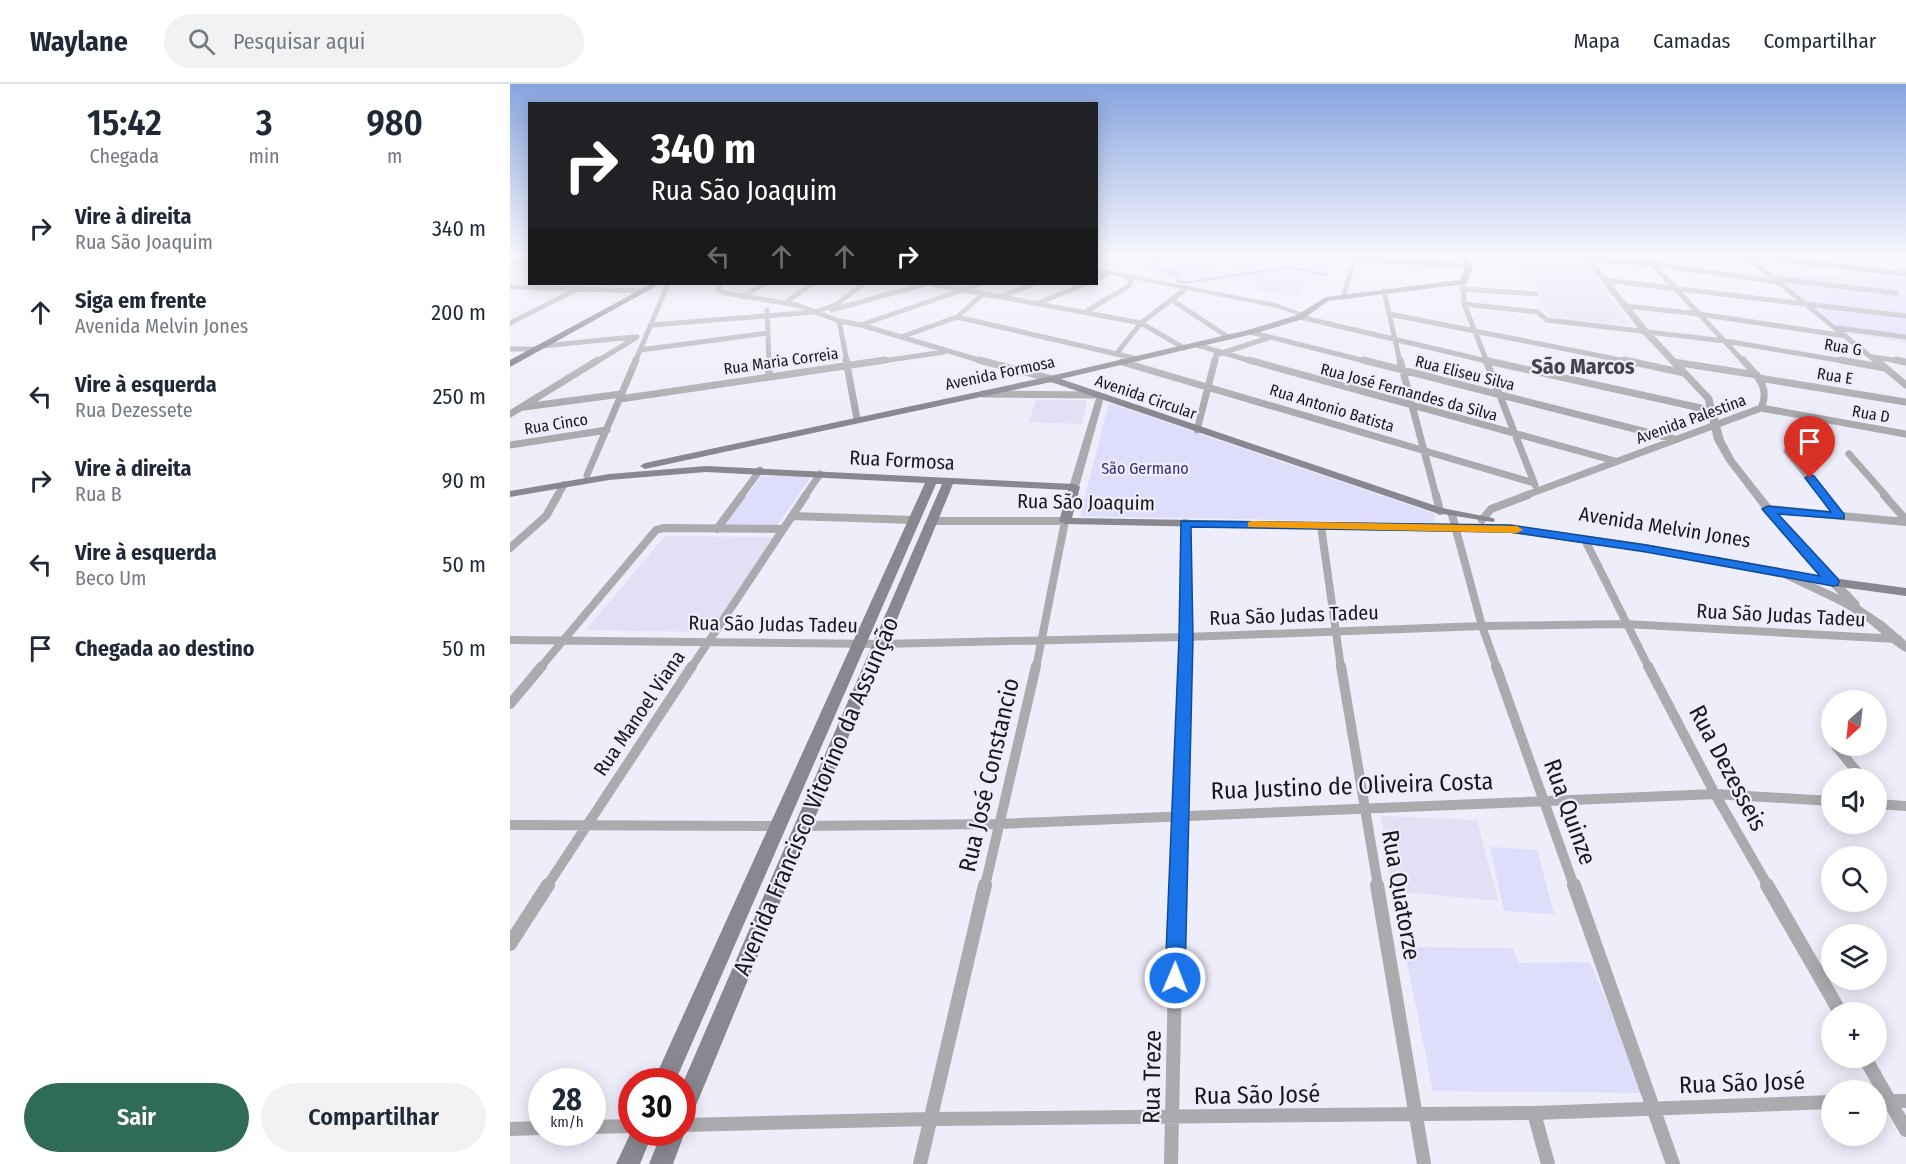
<!DOCTYPE html>
<html lang="pt">
<meta charset="utf-8">
<style>
:root{--surface:#fff;--page:#f2f2f3;--text:#1f2937;--muted:#747a83;--line:#e0e1e3;--accent:#2f6b56}
body{margin:0;font-family:"Fira Sans Condensed",sans-serif;background:var(--page);color:var(--text);height:100vh;display:flex;flex-direction:column;font-size:22px;white-space:nowrap}
*{box-sizing:border-box;margin:0}
p{font-size:20px;color:var(--muted)}
.icon{flex:none;width:33px;height:33px;fill:none;stroke:currentColor;stroke-width:2;stroke-linecap:round;stroke-linejoin:round}
.map{position:relative;flex:1;overflow:hidden}
.side{display:flex;flex-direction:column;background:var(--surface);width:510px}
.side>*{flex:none}
.banner{position:absolute;left:18px;top:18px;width:570px;height:183px;border-radius:0px;box-shadow:0 3px 15px #0003;background:#202124;color:#fff;overflow:hidden}
.needle{width:39px;rotate:207deg}
.controls{position:absolute;left:1311px;top:606px;display:grid;gap:12px}
.controls a{display:grid;place-items:center;width:66px;height:66px;border-radius:50%;background:var(--surface);box-shadow:0 3px 15px #0003;font-size:30px}
.speed{position:absolute;left:18px;top:984px;display:flex;gap:12px;font-size:30px;font-weight:700;text-align:center}
.speed>*{display:grid;place-content:center;width:78px;height:78px;border-radius:50%;background:var(--surface);box-shadow:0 3px 15px #0003;line-height:1}
.speed small{font-size:15px;font-weight:400}
.speed .limit{border:9px solid #d22;background:#fff;color:#111}
.pin{position:absolute;display:grid;place-items:center;width:51px;height:51px;color:#fff;margin:-62px -26px;border-radius:50% 50% 50% 0;rotate:-45deg;box-shadow:0 0 6px #0007}
.pin .icon{rotate:45deg}
.me{position:absolute;width:66px;margin:-33px;rotate:1deg;stroke-linejoin:round;filter:drop-shadow(0 0 4px #0008)}
.turn{display:flex;align-items:center;gap:21px;height:126px;padding:0 24px;font-size:27px}
.turn .icon{width:78px;height:78px;stroke-width:2.5}
.turn b{display:block;font-size:42px;line-height:51px}
.lanes{display:flex;align-items:center;height:57px;padding:0 24px;background:#0003;justify-content:center;gap:30px;direction:ltr}
.lanes .off{opacity:.35}
.eta{display:flex;justify-content:space-evenly;align-items:center;height:102px;text-align:center}
.eta b{font-size:36px;font-weight:600;line-height:42px}
.action{display:flex;gap:12px;margin-top:auto;padding:12px 24px}
.action a{flex:1;height:69px;border-radius:36px;background:var(--accent);color:#fff;font-size:24px;font-weight:600;line-height:69px;text-align:center}
.action a+a{background:var(--page);color:var(--text)}
ul{padding:0;list-style:none}
li{display:flex;align-items:center;gap:18px;height:84px;padding:0 24px}
li div{flex:1}
li b{display:block;font-size:22px}
li em{font-style:normal}
header{display:flex;align-items:center;gap:36px;box-sizing:border-box;height:84px;padding:0 30px;background:var(--surface);border-bottom:2px solid var(--line)}
header strong{font-size:28px}
nav{display:flex;gap:33px;margin-inline-start:auto;font-size:21px}
.search{width:420px;height:54px;background:var(--page);display:flex;align-items:center;gap:15px;box-sizing:border-box;padding:0 21px;border-radius:33px;color:var(--muted);font-size:22px}
main{display:flex;flex:1;min-height:0}
.map>svg:first-child{display:block}
</style>
<header>
<strong>Waylane</strong>
<div class="search"><svg class="icon" aria-label="search" viewBox="0 0 24 24"><circle cx="10" cy="10" r="6"/><path d="M15 15l6 6"/></svg>Pesquisar aqui</div>
<nav><a>Mapa</a><a>Camadas</a><a>Compartilhar</a></nav>
</header>
<main>
<section class="side">
<div class="eta">
<div><b>15:42</b><p>Chegada</p></div>
<div><b>3</b><p>min</p></div>
<div><b>980</b><p>m</p></div>
</div>
<ul>
<li><svg class="icon" aria-label="right" viewBox="0 0 24 24"><path d="M7 20v-9h11M14 6l5 5-5 5"/></svg><div><b>Vire à direita</b><p>Rua São Joaquim</p></div><em>340 m</em></li>
<li><svg class="icon" aria-label="ahead" viewBox="0 0 24 24"><path d="M12 20V5M6 11l6-6 6 6"/></svg><div><b>Siga em frente</b><p>Avenida Melvin Jones</p></div><em>200 m</em></li>
<li><svg class="icon" aria-label="left" viewBox="0 0 24 24"><path d="M17 20v-9H6M10 6l-5 5 5 5"/></svg><div><b>Vire à esquerda</b><p>Rua Dezessete</p></div><em>250 m</em></li>
<li><svg class="icon" aria-label="right" viewBox="0 0 24 24"><path d="M7 20v-9h11M14 6l5 5-5 5"/></svg><div><b>Vire à direita</b><p>Rua B</p></div><em>90 m</em></li>
<li><svg class="icon" aria-label="left" viewBox="0 0 24 24"><path d="M17 20v-9H6M10 6l-5 5 5 5"/></svg><div><b>Vire à esquerda</b><p>Beco Um</p></div><em>50 m</em></li>
<li><svg class="icon" aria-label="arrive" viewBox="0 0 24 24"><path d="M6 21V4h12l-3 4 3 4H6"/></svg><div><b>Chegada ao destino</b></div><em>50 m</em></li>
</ul>
<div class="action"><a>Sair</a><a>Compartilhar</a></div>
</section>
<div class="map">
<svg width="1396" height="1080" viewBox="0 0 1396 1080">
<rect width="100%" height="100%" fill="#eeedfa"/>
<path fill="#e1e0f4" d="M1004,172L1071,177L1122,242L1042,235Z
M526,316H577L572,340L519,338Z
M155,452L264,453L199,548L76,546Z
M871,732L967,736L988,817L882,807Z"/>
<path fill="#dfddfc" d="M587,172H666L668,177L717,188L752,177L789,176L818,181L815,194L802,197L787,212L747,206L739,197L670,200C657,190 636,183 620,180C608,178 598,182 587,177Z
M1258,189L1352,195L1346,191L1396,194V198L1374,197L1396,199V259L1341,250Z
M599,319L925,430L923,439L570,432Z
M252,392H301L268,441H214Z
M980,763L1027,766L1044,830L994,827Z
M894,863L1003,864L1008,879L1080,878L1135,1009L923,1007Z"/>
<g fill="none" stroke-linecap="round" stroke-linejoin="round">
<path stroke="#948cd2" stroke-width="1.5" d="M637,172L651,186L666,189L669,193L667,197L675,199L778,183L817,191"/>
<path stroke="#aaaaaf" stroke-width="5" d="M803,172L958,182
M1076,172L1078,175L1143,180L1269,198
M1135,172L1234,278
M1212,172L1240,176
M1236,172L1367,278
M1238,172L1396,190
M0,180L20,172
M586,195L600,189
M1267,195L1386,209
M1094,196L1396,232
M953,198L954,220L977,278
M210,200L208,205L214,209L287,221L329,237L351,241L475,278
M421,200L631,239L674,264
M0,203L133,207
M952,205L1026,210
M874,207L890,278
M492,212L523,200
M232,213L254,200
M833,213L845,174
M662,216L718,253
M275,219L302,200
M528,219L575,200
M954,220L1027,228L1037,236L1215,257L1339,278
M330,222L327,220L353,200
M1116,222L1189,230L1336,252
M257,226L259,278
M322,226L415,200
M575,228L619,202L621,198L615,192
M879,230L1121,278
M447,233L628,275
M790,233L981,278
M329,237L337,278
M0,239L65,206
M142,241L305,228L327,220
M351,241L470,200
M1328,244L1396,253
M740,248L859,278
M391,253L447,233L473,210
M687,261L744,278
M32,262L123,253
M0,265H27
M130,266L258,249
M607,269L631,239L677,204
M1363,273L1396,278
M86,278L127,253
M125,278L158,200
M365,278L434,268
M704,278L706,271L758,254"/>
<path stroke="#aaaaaf" stroke-width="7" d="M259,276V292
M336,276L347,335
M469,276L542,295
M739,276L1105,377
M853,276L1164,355
M890,276L926,412
M974,276L1204,327
M976,276L1025,401
M1114,276L1174,289
M1331,276L1375,284
M1366,276L1396,301
M1386,276L1396,278
M612,278L1024,399
M1164,278L1247,291
M1249,294L1396,318
M473,310L584,311
M110,315L375,276
M14,323L111,310
M1251,324L1396,350
M0,330L88,276
M687,346L705,276
M0,361L97,346
M1277,367L1314,412
M1339,370L1376,412
M77,391L126,276
M47,412L54,401
M231,412L250,386
M295,412L310,390
M1014,412L1251,324C1261,303 1246,291 1233,276"/>
<path stroke="#aaaaaf" stroke-width="8" d="M926,411L930,427
M1313,411L1330,432
M1374,411L1396,436
M1258,425L1396,438
M942,431L972,542L987,584
M282,432L404,436
M972,436L981,425L1018,411
M423,437H555L526,584
M811,442L831,584
M207,445L232,411
M1075,456L1139,584
M0,464L36,432L48,411
M0,556L372,560L676,553L972,542L1116,540L1388,555
M30,584L146,446L153,444L273,445
M181,584L296,411
M675,584V439"/>
<path stroke="#aaaaaf" stroke-width="10" d="M831,582L868,802
M986,582L1064,802
M1138,582L1205,710L1258,802
M0,620L32,582
M1326,662L1352,694
M1366,720L1396,722
M0,741L269,742
M293,742L488,740L1205,710L1322,717
M37,802L182,582
M475,802L526,582
M667,802L675,582"/>
<path stroke="#aaaaaf" stroke-width="14" d="M867,801L914,1080
M1064,801L1163,1080
M1257,801L1330,928
M0,860L38,801
M1355,974L1396,1046
M1366,1017H1396
M1024,1029L1038,1080
M172,1041L420,1035L1024,1029L1322,1018
M82,1043L122,1042
M0,1045L32,1044
M410,1080L475,801
M661,1080L667,801"/>
<path fill="#aaaaaf" fill-rule="evenodd" d="M1028,172L1080,174L1137,244L1202,313L1214,356L1225,376L1262,423L1318,487L1320,490L1318,493H1310L1254,427L1216,377L1204,356L1195,316L1131,248L1076,177L1031,174Z
M586,184L765,219L798,231L794,233L763,223L586,188Z
M587,311L594,313L569,403L567,405H561L559,403Z
M1278,487L1329,511L1317,498L1319,495H1327L1349,518L1350,522L1374,538L1396,557V568C1388,566 1363,541 1352,534C1328,518 1300,507 1274,494L1272,491L1274,488Z"/>
<path fill="#898890" fill-rule="evenodd" d="M953,172H959L962,187L956,200L818,217L793,235L743,250L551,295L932,424L983,434L985,436L983,438L926,429L541,298L135,385L130,382L135,379L532,294L738,246L787,231L816,213L950,196L954,187Z
M196,382L564,400L570,403L562,434L1000,441L1136,460L1323,494L1396,504V512L1323,502L1136,468L1000,449L555,440L549,437L558,406L443,400L180,1036L172,1039V1001L432,400H426L165,998H143L415,399L196,388L99,396L0,413V407L99,390Z
M172,1041L175,1048L163,1080H139L152,1048H172Z
M122,1046V1048H143L130,1080H106Z"/>
<path fill="#71707a" fill-rule="evenodd" d="M141,200H150L0,283V276Z"/>
</g>
<linearGradient id="sky" x2="0" y2="1"><stop stop-color="#86a4df"/><stop offset="0.53" stop-color="#f7f7fd"/><stop offset="1" stop-color="#f7f7fd" stop-opacity="0"/></linearGradient>
<rect width="1396" height="323" fill="url(#sky)"/>
<path fill="#1a73e8" stroke="#114b97" stroke-width="1.5" d="M1300,391L1304,392L1334,430V435L1268,430L1328,495L1329,498L1328,501L1323,502L1136,468L1000,448L681,443L683,554L675,894L672,901L665,904L658,901L655,894L669,554L671,437L1000,441L1136,461L1310,492L1252,425L1258,422L1321,428L1295,394Z"/>
<path fill="#f59e0b" d="M742,437L1007,442L1013,446L1007,449L738,443V438Z"/>
<g text-anchor="middle" dominant-baseline="central" stroke-width="4.5" stroke-linejoin="round" paint-order="stroke">
<g font-size="16" fill="#19191d" stroke="#eeedfa">
<text transform="translate(1333 263) rotate(10)">Rua G</text>
<text transform="translate(271 277) rotate(-8)">Rua Maria Correia</text>
<text transform="translate(490 289) rotate(-12)">Avenida Formosa</text>
<text transform="translate(955 289) rotate(14)">Rua Eliseu Silva</text>
<text transform="translate(1325 292) rotate(9)">Rua E</text>
<text transform="translate(899 308) rotate(15)">Rua José Fernandes da Silva</text>
<text transform="translate(636 313) rotate(19)">Avenida Circular</text>
<text transform="translate(822 324) rotate(17)">Rua Antonio Batista</text>
<text transform="translate(1361 330) rotate(10)">Rua D</text>
<text transform="translate(1181 335) rotate(-20)">Avenida Palestina</text>
<text transform="translate(46 340) rotate(-9)">Rua Cinco</text>
</g>
<g font-size="16" fill="#3c297b" stroke="#eeedfa">
<text x="635" y="384">São Germano</text>
</g>
<g font-size="20" fill="#19191d" stroke="#eeedfa">
<text transform="translate(392 376) rotate(3)">Rua Formosa</text>
<text transform="translate(576 418) rotate(1)">Rua São Joaquim</text>
<text transform="translate(1155 443) rotate(9)">Avenida Melvin Jones</text>
<text transform="translate(784 531) rotate(-2)">Rua São Judas Tadeu</text>
<text transform="translate(1271 531) rotate(3)">Rua São Judas Tadeu</text>
<text transform="translate(263 540) rotate(1)">Rua São Judas Tadeu</text>
<text transform="translate(129 629) rotate(-56)">Rua Manoel Viana</text>
</g>
<g font-size="22" font-weight="bold" fill="#43434d" stroke="#eeedfa">
<text x="1073" y="282">São Marcos</text>
</g>
<g font-size="24" fill="#19191d" stroke="#eeedfa">
<text transform="translate(1218 684) rotate(62)">Rua Dezesseis</text>
<text transform="translate(479 691) rotate(-77)">Rua José Constancio</text>
<text transform="translate(842 702) rotate(-2)">Rua Justino de Oliveira Costa</text>
<text transform="translate(306 712) rotate(-67)">Avenida Francisco Vitorino da Assunção</text>
<text transform="translate(1060 728) rotate(70)">Rua Quinze</text>
<text transform="translate(891 811) rotate(80)">Rua Quatorze</text>
<text transform="translate(642 993) rotate(-89)">Rua Treze</text>
<text transform="translate(1232 999) rotate(-2)">Rua São José</text>
<text transform="translate(747 1011) rotate(-1)">Rua São José</text>
</g>
</g>
</svg>
<div class="controls">
<a><svg class="needle" viewBox="-14 -14 28 28"><path d="M0-13l5 13h-10z" fill="#e53935"/><path d="M0 13l5-13h-10z" fill="#747a83"/></svg></a>
<a><svg class="icon" aria-label="sound" viewBox="0 0 24 24"><path d="M4 9h4l5-4v14l-5-4H4zM17 9q2 3 0 6"/></svg></a>
<a><svg class="icon" aria-label="search" viewBox="0 0 24 24"><circle cx="10" cy="10" r="6"/><path d="M15 15l6 6"/></svg></a>
<a><svg class="icon" aria-label="layers" viewBox="0 0 24 24"><path d="M12 4l9 5-9 5-9-5zM3 14l9 5 9-5"/></svg></a>
<a>+</a>
<a>−</a>
</div>
<div class="speed"><div>28<small>km/h</small></div><div class="limit">30</div></div>
<div class="pin" style="left:1300px;top:394px;background:#d93025"><svg class="icon" aria-label="arrive" viewBox="0 0 24 24"><path d="M6 21V4h12l-3 4 3 4H6"/></svg></div>
<svg class="me" style="left:665px;top:894px" viewBox="-20 -20 40 40"><circle r="17" fill="#1a73e8" stroke="#fff" stroke-width="3"/><path d="M0-11L8 9 0 5-8 9z" fill="#fff"/></svg>
<div class="banner">
<div class="turn"><svg class="icon" aria-label="right" viewBox="0 0 24 24"><path d="M7 20v-9h11M14 6l5 5-5 5"/></svg><div><b>340 m</b>Rua São Joaquim</div></div>
<div class="lanes"><svg class="icon off" aria-label="left" viewBox="0 0 24 24"><path d="M17 20v-9H6M10 6l-5 5 5 5"/></svg><svg class="icon off" aria-label="ahead" viewBox="0 0 24 24"><path d="M12 20V5M6 11l6-6 6 6"/></svg><svg class="icon off" aria-label="ahead" viewBox="0 0 24 24"><path d="M12 20V5M6 11l6-6 6 6"/></svg><svg class="icon" aria-label="right" viewBox="0 0 24 24"><path d="M7 20v-9h11M14 6l5 5-5 5"/></svg></div>
</div>
</div>
</main>
